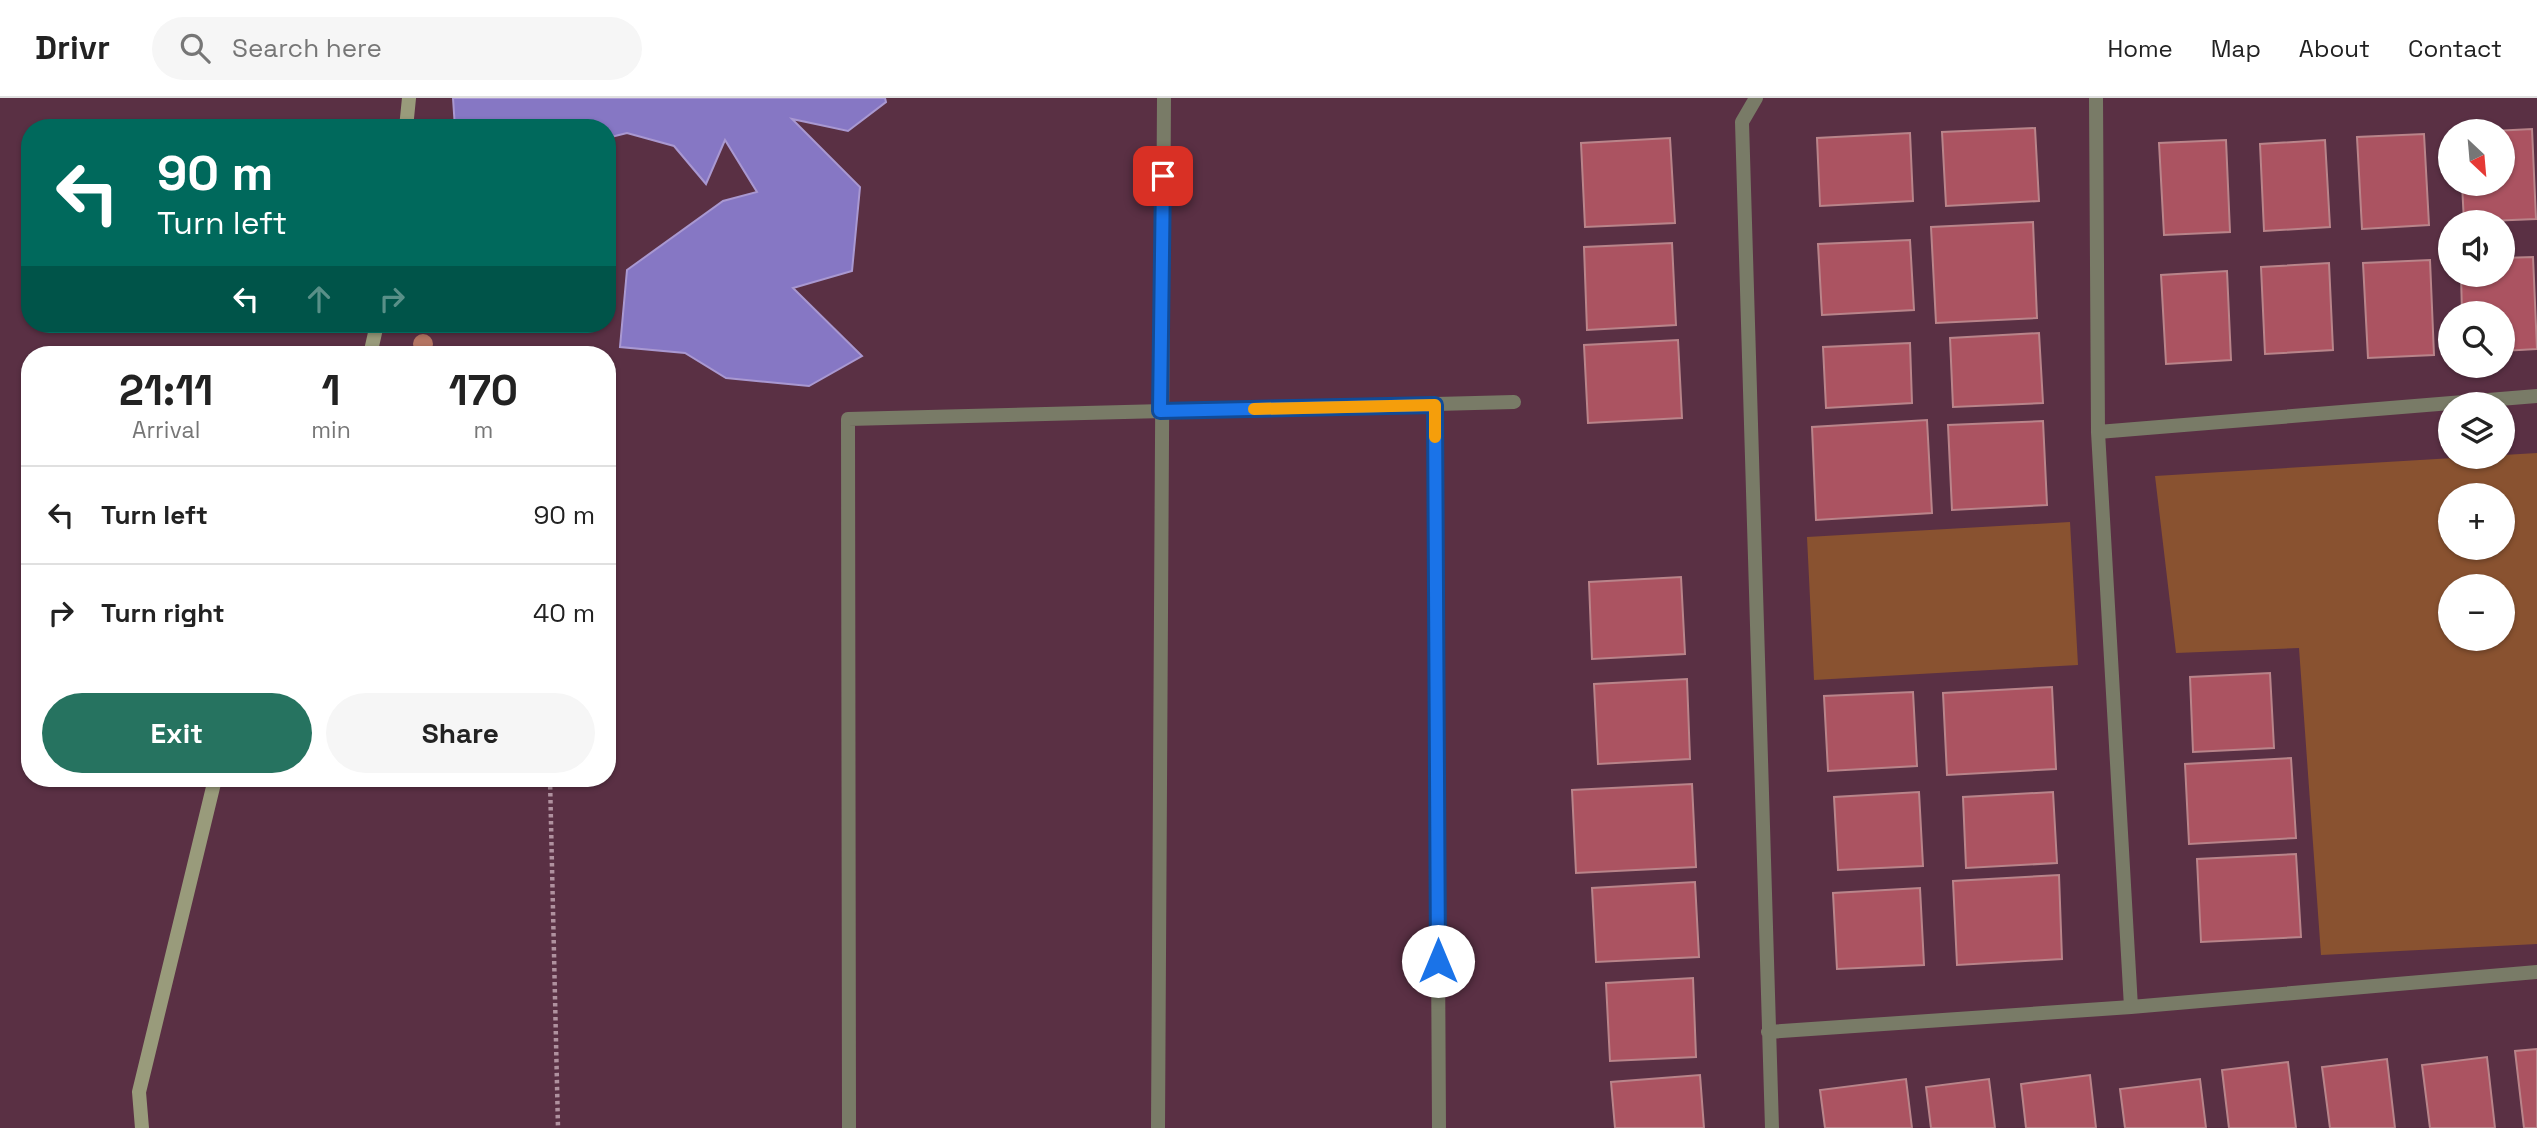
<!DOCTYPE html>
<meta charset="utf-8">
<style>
:root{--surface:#fff;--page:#f6f6f6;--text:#222;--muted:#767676;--line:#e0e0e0;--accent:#267360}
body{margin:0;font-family:"Space Grotesk",sans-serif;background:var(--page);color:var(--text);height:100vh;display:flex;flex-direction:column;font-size:26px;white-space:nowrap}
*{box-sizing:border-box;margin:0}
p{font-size:23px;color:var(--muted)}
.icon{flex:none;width:38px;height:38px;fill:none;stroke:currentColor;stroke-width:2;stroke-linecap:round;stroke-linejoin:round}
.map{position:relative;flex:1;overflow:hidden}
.details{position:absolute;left:21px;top:248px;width:595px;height:441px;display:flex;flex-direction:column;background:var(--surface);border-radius:28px;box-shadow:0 2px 5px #0004}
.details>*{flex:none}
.top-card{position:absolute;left:21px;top:21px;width:595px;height:214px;border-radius:28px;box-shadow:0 2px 5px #0004;background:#00695c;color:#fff;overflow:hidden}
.needle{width:46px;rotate:154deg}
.buttons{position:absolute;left:2438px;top:21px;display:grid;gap:14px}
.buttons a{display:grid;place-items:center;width:77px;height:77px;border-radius:50%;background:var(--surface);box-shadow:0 2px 5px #0004;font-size:35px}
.pin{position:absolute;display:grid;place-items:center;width:60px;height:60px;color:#fff;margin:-30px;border-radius:14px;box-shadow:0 4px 10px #0006}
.me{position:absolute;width:77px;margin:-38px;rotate:0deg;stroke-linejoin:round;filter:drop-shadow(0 0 5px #0008)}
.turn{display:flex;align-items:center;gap:24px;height:147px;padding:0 21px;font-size:32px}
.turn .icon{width:91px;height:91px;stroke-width:2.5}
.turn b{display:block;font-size:49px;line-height:60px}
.lanes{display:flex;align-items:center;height:66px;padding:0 21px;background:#0003;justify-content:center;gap:35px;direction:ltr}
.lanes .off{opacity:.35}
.eta{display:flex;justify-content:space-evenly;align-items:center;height:119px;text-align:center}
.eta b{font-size:42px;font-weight:600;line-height:49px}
.cta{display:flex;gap:14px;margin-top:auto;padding:14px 21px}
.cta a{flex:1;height:80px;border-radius:42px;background:var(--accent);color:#fff;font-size:28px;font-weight:600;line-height:80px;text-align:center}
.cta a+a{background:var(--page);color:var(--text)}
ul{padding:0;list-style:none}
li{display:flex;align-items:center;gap:21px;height:98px;padding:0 21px;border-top:2px solid var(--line)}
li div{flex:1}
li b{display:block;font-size:26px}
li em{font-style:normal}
header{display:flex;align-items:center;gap:42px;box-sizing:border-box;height:98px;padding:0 35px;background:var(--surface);border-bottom:2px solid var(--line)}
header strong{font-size:33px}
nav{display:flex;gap:38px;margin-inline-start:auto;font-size:24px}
.search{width:490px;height:63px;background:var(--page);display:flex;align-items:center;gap:18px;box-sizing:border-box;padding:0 24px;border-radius:38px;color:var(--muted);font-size:26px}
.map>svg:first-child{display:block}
</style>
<header>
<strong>Drivr</strong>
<div class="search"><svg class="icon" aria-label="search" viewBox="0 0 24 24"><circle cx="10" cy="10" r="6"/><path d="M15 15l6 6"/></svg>Search here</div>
<nav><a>Home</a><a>Map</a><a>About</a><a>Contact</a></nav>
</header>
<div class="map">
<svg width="2537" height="1030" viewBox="0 0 2537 1030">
<rect width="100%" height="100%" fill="#5a3044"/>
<path fill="#895230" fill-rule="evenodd" d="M2537,355V846L2321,857L2299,550L2176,555L2155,378ZM2450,397H2502V450H2450ZM2450,488H2502V541H2450Z
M2070,424L2078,567L1814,582L1807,439Z"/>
<path fill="#8677c4" stroke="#a998d1" stroke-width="2" d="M453,0H885L886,4L848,33L792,21L860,89L852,173L793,190L862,258L809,288L726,280L685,255L620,249L627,172L723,103L757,94L725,42L706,86L674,48L627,35L607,40V30H455Z"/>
<path fill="#ab5361" stroke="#b9848a" stroke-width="2" d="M2035,30L2039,103L1946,108L1942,34Z
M2532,31L2536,121L2464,124L2462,86H2502V33H2493Z
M1910,35L1913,103L1820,108L1817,40Z
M2424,36L2429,127L2362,131L2357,39Z
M1670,40L1675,125L1585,129L1581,45Z
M2226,42L2230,134L2164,137L2159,45Z
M2325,42L2330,129L2264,133L2260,46Z
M2033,124L2037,220L1936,225L1931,129Z
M1910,142L1914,212L1822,217L1818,146Z
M1672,145L1676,227L1587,232L1584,149Z
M2533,159L2537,251L2502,253V215H2462L2461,177H2502V160Z
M2430,162L2434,257L2368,260L2363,165Z
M2329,165L2333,252L2265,256L2261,169Z
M2227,173L2231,262L2166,266L2161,177Z
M2039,235L2043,305L1953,309L1950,240Z
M1678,242L1682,320L1588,325L1584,247Z
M1910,245L1912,305L1826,310L1823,249Z
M1927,322L1932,415L1816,422L1812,329Z
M2043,323L2047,407L1952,412L1948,327Z
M1681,479L1685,556L1592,561L1589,484Z
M2270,575L2274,650L2193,654L2190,579Z
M1687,581L1690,661L1598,666L1594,586Z
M2052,589L2056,671L1947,677L1943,595Z
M1913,594L1917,668L1828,673L1824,598Z
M2291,660L2296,740L2189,746L2185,666Z
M1692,686L1696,769L1576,775L1572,692Z
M1919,694L1923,768L1838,772L1834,699Z
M2053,694L2057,765L1966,770L1963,699Z
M2296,756L2301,839L2201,844L2197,761Z
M2059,777L2062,861L1957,867L1953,783Z
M1695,784L1699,859L1596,864L1592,790Z
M1920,790L1924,867L1837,871L1833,795Z
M1693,880L1696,959L1610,963L1606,885Z
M2537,951V1030H2524L2515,953Z
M2487,959L2495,1030H2430L2422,967Z
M2387,961L2395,1030H2330L2322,969Z
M2288,964L2296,1030H2229L2222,972Z
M1700,977L1704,1030H1615L1611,984Z
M2090,977L2096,1030H2026L2021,986Z
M1906,981L1912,1030H1825L1820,992Z
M1989,981L1995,1030H1931L1926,989Z
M2200,981L2206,1030H2125L2120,991Z"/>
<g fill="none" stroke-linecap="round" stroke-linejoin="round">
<path stroke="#b0919f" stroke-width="4.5" stroke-dasharray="3.5 3.5" stroke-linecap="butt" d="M550,681L558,1030"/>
<path stroke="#797b67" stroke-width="14" d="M1756,0L1742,24L1772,1030
M2096,0L2098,334L2131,909
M2098,334L2537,298
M1768,934L2131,909L2537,874"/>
<path stroke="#797b67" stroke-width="14" d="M1435,307L1439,1030
M849,1030L848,321L1514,304
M1158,1030L1164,0"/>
<path stroke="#999b7b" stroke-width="14" d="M406,30L409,0
M370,257L377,226
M142,1030L139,994L215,681"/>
</g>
<circle fill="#b47462" cx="423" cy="246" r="10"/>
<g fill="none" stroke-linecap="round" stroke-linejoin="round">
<g stroke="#114b97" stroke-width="18">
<path id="route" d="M1163,78L1160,313L1435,307L1438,863"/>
</g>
<use href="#route" stroke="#1a73e8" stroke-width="12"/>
<path stroke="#f59e0b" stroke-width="12" d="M1254,311L1435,307V339"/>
</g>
</svg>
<div class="buttons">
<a><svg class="needle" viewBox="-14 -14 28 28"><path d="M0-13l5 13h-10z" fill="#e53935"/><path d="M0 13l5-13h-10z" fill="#767676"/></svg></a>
<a><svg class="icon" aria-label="sound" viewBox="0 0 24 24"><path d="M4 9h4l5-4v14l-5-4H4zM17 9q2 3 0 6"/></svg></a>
<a><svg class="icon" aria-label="search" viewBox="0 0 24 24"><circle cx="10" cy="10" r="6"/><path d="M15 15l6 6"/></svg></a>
<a><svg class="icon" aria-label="layers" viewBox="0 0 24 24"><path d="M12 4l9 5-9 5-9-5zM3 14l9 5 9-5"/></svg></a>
<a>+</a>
<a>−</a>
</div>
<div class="pin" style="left:1163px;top:78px;background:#d93025"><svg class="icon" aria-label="arrive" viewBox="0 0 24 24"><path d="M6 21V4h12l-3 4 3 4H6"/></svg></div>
<svg class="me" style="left:1438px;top:863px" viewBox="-20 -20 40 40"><circle r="19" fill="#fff"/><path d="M0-13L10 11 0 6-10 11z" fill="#1a73e8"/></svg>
<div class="top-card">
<div class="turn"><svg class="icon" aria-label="left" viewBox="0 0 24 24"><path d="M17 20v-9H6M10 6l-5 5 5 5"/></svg><div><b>90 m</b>Turn left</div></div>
<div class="lanes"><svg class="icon" aria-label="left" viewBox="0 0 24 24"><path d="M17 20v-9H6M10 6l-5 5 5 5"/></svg><svg class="icon off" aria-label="ahead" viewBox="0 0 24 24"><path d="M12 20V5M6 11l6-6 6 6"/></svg><svg class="icon off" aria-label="right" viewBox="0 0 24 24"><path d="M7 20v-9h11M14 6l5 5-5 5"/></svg></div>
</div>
<section class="details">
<div class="eta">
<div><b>21:11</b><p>Arrival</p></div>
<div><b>1</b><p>min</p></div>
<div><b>170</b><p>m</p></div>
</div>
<ul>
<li><svg class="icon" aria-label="left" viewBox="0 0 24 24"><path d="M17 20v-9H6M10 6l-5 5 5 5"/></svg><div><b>Turn left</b></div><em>90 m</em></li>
<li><svg class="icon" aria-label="right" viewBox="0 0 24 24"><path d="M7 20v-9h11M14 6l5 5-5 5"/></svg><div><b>Turn right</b></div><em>40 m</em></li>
</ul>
<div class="cta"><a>Exit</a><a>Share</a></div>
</section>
</div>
